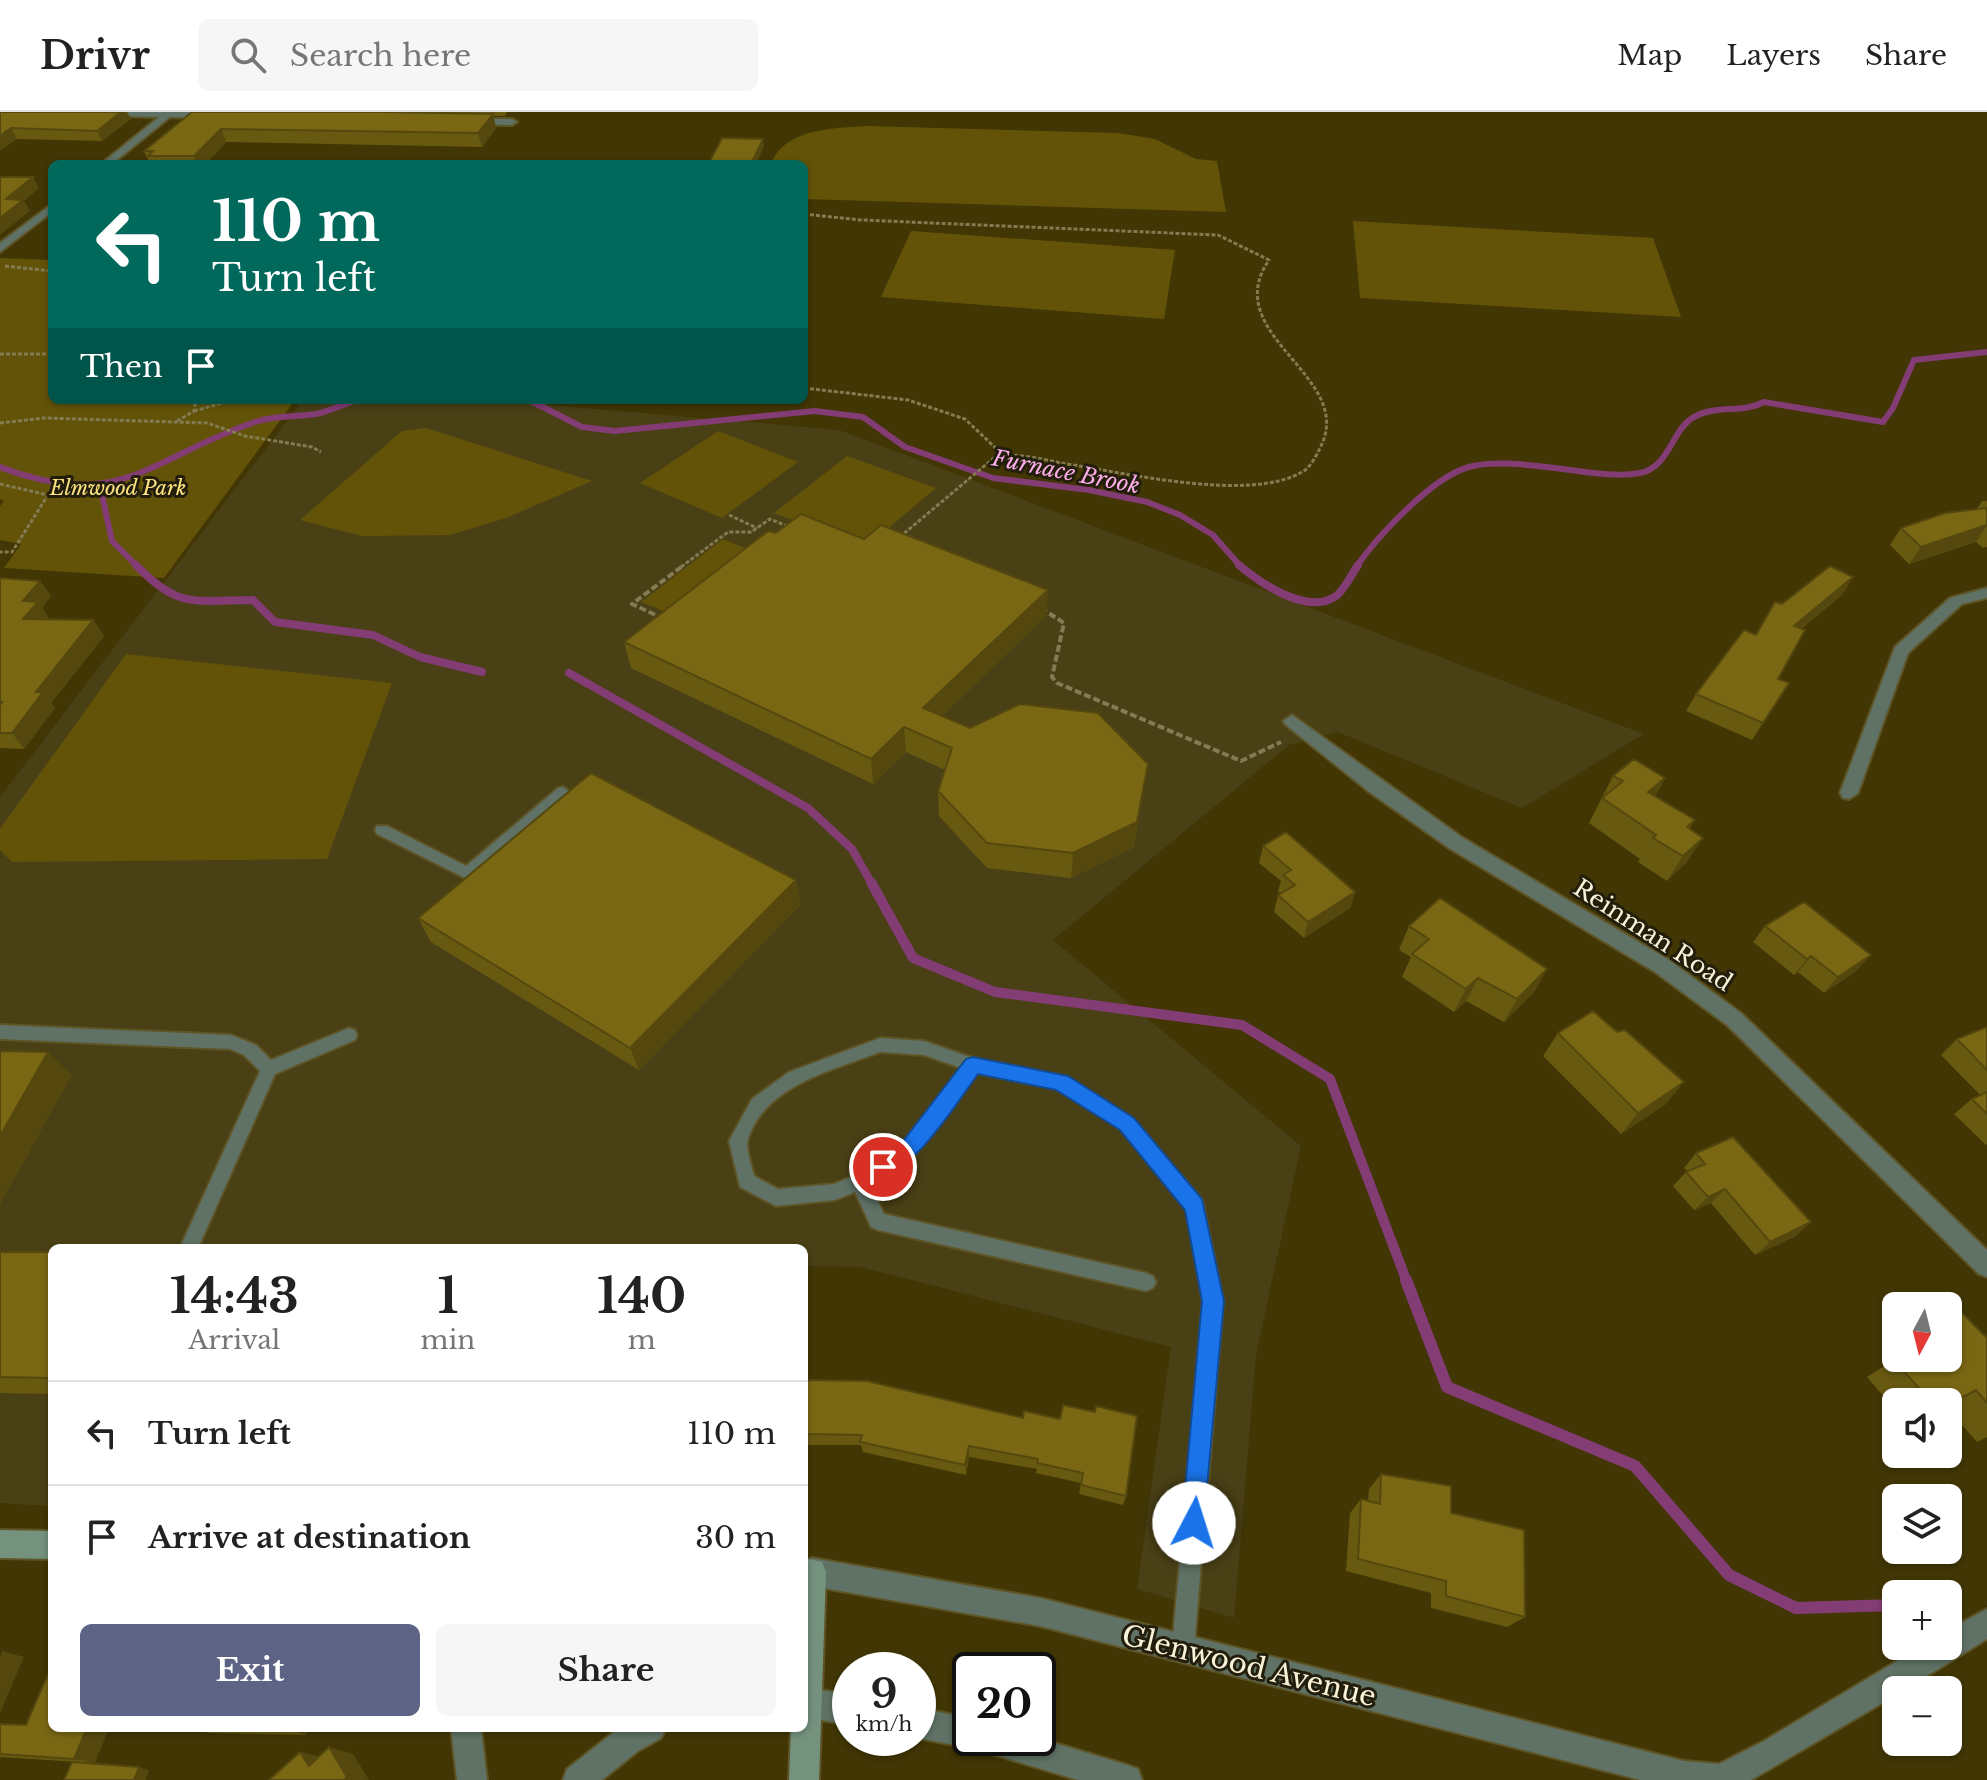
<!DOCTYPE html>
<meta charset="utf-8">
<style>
:root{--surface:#fff;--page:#f6f6f6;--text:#222;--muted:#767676;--line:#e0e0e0;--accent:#5c6384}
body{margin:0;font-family:"Libre Baskerville",serif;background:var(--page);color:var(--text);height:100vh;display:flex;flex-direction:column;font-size:30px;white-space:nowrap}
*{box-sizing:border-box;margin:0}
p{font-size:26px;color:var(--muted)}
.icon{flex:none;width:44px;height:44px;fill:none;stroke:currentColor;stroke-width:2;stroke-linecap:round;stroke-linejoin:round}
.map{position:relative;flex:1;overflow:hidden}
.panel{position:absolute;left:48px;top:1132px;width:760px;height:488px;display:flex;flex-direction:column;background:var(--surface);border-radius:12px;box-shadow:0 2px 6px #0004}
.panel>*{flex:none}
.guide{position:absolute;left:48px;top:48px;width:760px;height:244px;border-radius:12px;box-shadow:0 2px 6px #0004;background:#00695c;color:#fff;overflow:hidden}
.needle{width:52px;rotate:187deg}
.tools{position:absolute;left:1882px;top:1180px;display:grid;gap:16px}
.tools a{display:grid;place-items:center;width:80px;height:80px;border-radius:12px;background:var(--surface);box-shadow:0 2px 6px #0004;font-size:40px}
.speed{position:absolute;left:832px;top:1540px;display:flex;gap:16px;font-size:40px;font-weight:700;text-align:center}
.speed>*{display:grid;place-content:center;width:104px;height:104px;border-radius:50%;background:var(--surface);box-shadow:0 2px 6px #0004;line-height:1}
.speed small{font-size:20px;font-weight:400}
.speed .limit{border:4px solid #111;border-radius:12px;background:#fff;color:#111}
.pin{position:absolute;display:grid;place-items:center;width:68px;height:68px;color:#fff;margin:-34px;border:4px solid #fff;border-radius:50%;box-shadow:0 2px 8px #0007}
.me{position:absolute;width:88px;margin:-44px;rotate:5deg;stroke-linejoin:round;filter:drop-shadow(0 0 6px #0008)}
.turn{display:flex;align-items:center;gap:28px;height:168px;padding:0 32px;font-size:36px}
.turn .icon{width:104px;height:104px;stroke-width:2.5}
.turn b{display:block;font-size:56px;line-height:68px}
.then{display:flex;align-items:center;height:76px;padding:0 32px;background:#0003;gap:16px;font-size:30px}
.eta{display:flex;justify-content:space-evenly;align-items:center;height:136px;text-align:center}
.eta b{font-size:48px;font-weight:800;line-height:56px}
.cta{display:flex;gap:16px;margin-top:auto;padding:16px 32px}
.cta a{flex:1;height:92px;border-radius:12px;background:var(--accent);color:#fff;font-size:32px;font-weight:800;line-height:92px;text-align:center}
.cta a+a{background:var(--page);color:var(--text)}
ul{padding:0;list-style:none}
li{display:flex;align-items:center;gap:24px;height:104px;padding:0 32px;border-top:2px solid var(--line)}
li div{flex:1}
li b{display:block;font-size:30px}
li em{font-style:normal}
header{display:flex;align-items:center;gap:48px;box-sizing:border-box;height:112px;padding:0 40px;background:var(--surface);border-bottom:2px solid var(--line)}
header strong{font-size:38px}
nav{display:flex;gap:44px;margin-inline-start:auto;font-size:28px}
.search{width:560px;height:72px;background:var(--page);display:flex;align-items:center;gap:20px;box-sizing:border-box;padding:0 28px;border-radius:12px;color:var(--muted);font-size:30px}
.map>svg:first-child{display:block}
</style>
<header>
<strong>Drivr</strong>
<div class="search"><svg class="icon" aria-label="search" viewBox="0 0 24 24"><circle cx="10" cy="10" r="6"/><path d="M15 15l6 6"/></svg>Search here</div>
<nav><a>Map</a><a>Layers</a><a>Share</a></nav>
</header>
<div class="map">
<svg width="1987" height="1668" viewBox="0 0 1987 1668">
<rect width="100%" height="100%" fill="#413604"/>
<path fill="#4a4016" d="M303,288H491L839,318L1644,622L1522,696L1338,620L1289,633L1053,828L1301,1034L1256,1243L1234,1506L1137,1477L1171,1235L861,1155L804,1154V1136H52V1394L0,1391V685Z"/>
<path fill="#635309" d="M867,14L1118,21L1155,27L1196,47L1217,49L1226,100L804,87V52H771C784,16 835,16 867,14Z
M1353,109L1653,126L1681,205L1360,186Z
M911,119L1175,138L1164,207L881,185Z
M0,146L52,148V288H295L164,466L4,456L21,432L0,428V394L4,389L0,387Z
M425,316H426L592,369L506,406L450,423L362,424L300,408L402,319Z
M718,319L798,350L722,406L640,371Z
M847,344L936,376L865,436L774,401Z
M723,427L767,445L686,508L641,490Z
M126,542L392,571L327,747L12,750L0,738V717Z"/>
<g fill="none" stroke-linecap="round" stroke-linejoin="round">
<path stroke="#843c75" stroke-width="6" d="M529,288L582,315L615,319L815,299L863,305L905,335L993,366L1089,378L1147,390L1180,403L1213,423L1241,455
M0,355C122,401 149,346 255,310C275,303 296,305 316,302C330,299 343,292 357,288
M100,374L112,429L138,455
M1356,455C1378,424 1432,365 1469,355C1494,348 1529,353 1555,356C1582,359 1613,366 1640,361C1669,356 1672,317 1694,305C1717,292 1742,302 1764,290L1883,310L1893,296L1914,248L1987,240"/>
<path stroke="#843c75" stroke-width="8" d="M136,453C179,498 195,488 253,488L275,510L373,523L420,545L482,560
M1239,453C1260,471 1308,504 1336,484C1344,478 1352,462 1358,453
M569,561L808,696L852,737L872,772"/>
<path stroke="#843c75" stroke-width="10" d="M871,770L913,846L995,880L1242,913L1330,967L1407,1170"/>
<path stroke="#843c75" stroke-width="12" d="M1406,1168L1447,1275L1635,1354L1729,1463L1796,1496L1896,1493"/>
<g stroke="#5e5426" stroke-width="4">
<path id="service" d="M563,675L570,680L568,684L472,765L467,767L377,722L375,718L377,714H387L466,754L558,676Z
M0,913L231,923L256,933L271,948L349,916L355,918L357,923L355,928L275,962L198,1136H180L260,959L244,943L230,937L0,927Z
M880,926L924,929L973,946L1067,965L1133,1007L1202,1088L1223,1189L1194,1537L1191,1545L1183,1548L1175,1545L1172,1537L1203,1189L1186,1097L1121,1017L1057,977L977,961L913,1045L870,1073L884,1102L1146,1161L1153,1164L1156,1170L1153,1176L1146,1179L878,1118L871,1115L855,1080L835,1088L776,1094L740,1075L729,1029L752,987L789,960ZM880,940L924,943L961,956L901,1033L853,1064L834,1072L778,1077L754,1064C752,1054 745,1037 748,1027C765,973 834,958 880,940Z"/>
</g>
<g stroke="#5e5426" stroke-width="4">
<path id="minor" d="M74,0H212L220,3L215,6L170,5L112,52H101L159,5L79,3Z
M467,7H512L517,10L512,13L470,12Z
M52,92V100L0,140V131Z
M1987,476V486L1962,492L1908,541L1858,681L1849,687L1843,686L1840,681L1895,535L1950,486Z
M1292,603L1463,726L1669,848L1741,901L1987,1138V1165L1979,1162L1727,913L1655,860L1449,736L1368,679L1286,613L1283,609Z
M804,1575L850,1583V1613L804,1605Z
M918,1596L970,1606V1626H1038L1127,1653L1138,1657L1142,1668H1078L989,1641L977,1633L970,1636L918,1626Z
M451,1616H481L487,1668H457Z
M619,1616H666L661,1626L638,1639L602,1668H563L567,1657Z"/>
</g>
<g stroke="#5e5426" stroke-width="4">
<path id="tertiary" d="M812,1446L1040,1486L1684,1649L1719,1652L1764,1629L1922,1534H1948V1518L1987,1497V1527L1904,1578H1896V1583L1751,1668H1641L1040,1514L812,1474L804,1471V1449Z"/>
</g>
<g stroke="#5e5426" stroke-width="4">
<path id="secondary" d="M0,1418L52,1419V1447L0,1446Z
M804,1446L822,1450L826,1460L819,1668H789L791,1616H804Z"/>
</g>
<path stroke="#847b52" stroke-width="3" stroke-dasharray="4 2" stroke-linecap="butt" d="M804,102L861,108L1218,123L1269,148C1217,224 1358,264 1320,336C1316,344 1311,355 1302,360C1249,391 1122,360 1061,351C1041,347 1015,340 995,345L901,424
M5,154L52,159
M0,242H52
M804,276L908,288L965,307L1002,342
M194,299L233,288
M177,309L194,299L196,288
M0,311L44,306L207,311L245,324L312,335L321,340
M0,372L48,383L12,440H0
M729,403L757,416
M681,455L728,420H751L770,407L789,415"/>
<path stroke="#847b52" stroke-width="4" stroke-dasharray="7 3" stroke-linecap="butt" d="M1041,496L1064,511L1052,565L1057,571L1241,649L1281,630
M664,507L632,492L684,453"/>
<use href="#service" fill="#5f7265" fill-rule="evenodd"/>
<use href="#minor" fill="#5f7265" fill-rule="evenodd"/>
<use href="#tertiary" fill="#5f7265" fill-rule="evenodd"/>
<use href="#secondary" fill="#74927e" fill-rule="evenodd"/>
</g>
<path fill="#685911" d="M0,0L131,7L102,29L17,27Z
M192,0H507L505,4H493L496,16L482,35L226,30L206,52H150L144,39Z
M764,34L756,52H711L710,49Z
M1982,389H1987V435L1983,436L1976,430L1909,452L1890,433L1901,416L1977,397Z
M0,466L40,469L51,484L42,496L49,506L47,508H93L104,524L51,591L55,596L24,637L0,636Z
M1843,482L1801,517L1778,567L1789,571L1752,628L1686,599L1696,582L1756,523L1782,492Z
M1047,503L942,604L970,616L1144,677L1134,735L1071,766L987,756L939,704L938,679L945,658L906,640L873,672L631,556L624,530Z
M1613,664L1665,666L1655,684L1695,708L1689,717L1687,750L1667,769L1638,750L1640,747L1589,711Z
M1263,734L1355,780L1350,796L1304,826L1274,800L1278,783L1281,782L1278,779L1281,769L1259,751Z
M801,792L639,958L431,830L418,806Z
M1409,814L1547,857L1534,880L1504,910L1466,889L1454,900L1402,865L1411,845L1399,838Z
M1765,814L1856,859L1824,881L1798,860L1794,863L1753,830Z
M1987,915V1032L1986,1033L1954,1002L1972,987L1980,983L1941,943L1957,927Z
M1558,921L1666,992L1621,1022L1543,944Z
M1696,1041L1796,1124L1755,1143L1711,1091L1694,1098L1673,1074L1687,1059L1684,1056Z
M0,1140H52V1282L0,1281Z
M1987,1226V1325L1977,1330L1948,1297V1290H1896V1299L1867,1265L1897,1246Z
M804,1268L1023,1306L1126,1384L1123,1393L1079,1382L1081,1371L1036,1361L1037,1357L969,1345L966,1363L863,1340L861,1333H804Z
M1381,1362L1451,1401L1525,1505L1507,1515L1431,1496V1481L1346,1459L1350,1401L1361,1387L1368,1389L1369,1377Z
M0,1612L95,1651L0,1645Z
M190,1616H308L306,1623L209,1621Z"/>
<path fill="#55480e" d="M121,0H127L131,7L102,29L97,19Z
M493,2L496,16L482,35L478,21Z
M11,16L17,27L0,39V24Z
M221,17L226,30L206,52H197L194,44Z
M763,27L764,34L756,52H752Z
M33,65L39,76L24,89L30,99L0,123V106L6,87Z
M1987,413L1976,430L1909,452L1921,435Z
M1853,465L1843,482L1783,531L1794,514Z
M40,469L51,484L42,496L49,506L34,523L23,507V489Z
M1048,478L1047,503L925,621L923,596Z
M93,508L104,524L51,591L55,596L24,637L12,621L36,580Z
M904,615L906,640L873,672L871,647Z
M1148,652L1134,735L1071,766L1073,741Z
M1665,666L1651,691L1648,680Z
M1703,726L1687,750L1667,769L1683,744Z
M796,768L801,792L639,958L630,936Z
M1355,780L1350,796L1304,826L1308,810Z
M1871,843L1856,859L1824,881L1838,865Z
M1811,844L1798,860L1794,863L1807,847Z
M1547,857L1534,880L1504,910L1517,887Z
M1478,866L1466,889L1454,900L1466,877Z
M48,940L72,963L0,1093V1024Z
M1684,970L1666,992L1621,1022L1638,1001Z
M1725,1077L1711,1091L1694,1098L1708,1085Z
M1811,1110L1796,1124L1755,1143L1770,1130Z
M969,1334V1345L966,1363L965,1353Z
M2,1539L24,1545L0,1601V1545Z
M87,1616H109L95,1651L74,1647Z
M290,1616H308L306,1623L289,1618Z
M329,1635L353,1642L369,1668H344Z
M300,1640L325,1646L309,1654Z
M139,1655L149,1658L146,1668H134Z"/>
<path fill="#796714" stroke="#55480e" stroke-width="2" d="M0,0H121L97,19L11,16L0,24Z
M192,0H385L493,2L478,21L221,17L194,44H148L153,39H144Z
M722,26L763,27L752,50L710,49Z
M0,65H33L6,87L23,88L0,106Z
M1987,396V413L1921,435L1901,416L1945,401Z
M801,402L864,427L881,413L1048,478L923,596L970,616L1020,592L1098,601L1148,652L1137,710L1073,741L987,731L938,679L952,636L904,615L871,647L624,530L768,419L776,421Z
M1830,454L1853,465L1794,514L1805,518L1778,567L1789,571L1763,611L1696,582L1744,518L1756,523L1775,490L1782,492Z
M0,466L40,469L23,489L38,490L23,507L93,508L36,580H43L12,621H0V593L2,590H0Z
M1634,647L1665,666L1648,680L1695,708L1687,715L1703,726L1683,744L1653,726L1656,723L1602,686L1623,669L1613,664Z
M591,661L796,768L630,936L418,806Z
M1286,720L1355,780L1308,810L1278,783L1295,773L1283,763L1291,758L1263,734Z
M1440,786L1547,857L1517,887L1478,866L1466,877L1412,842L1429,827L1409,814Z
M1804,790L1871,843L1838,865L1811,844L1807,847L1765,814Z
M1593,899L1617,920L1625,918L1684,970L1638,1001L1558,921Z
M1987,915V958L1957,927Z
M0,939L48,940L0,1024Z
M1987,980V1002L1972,987Z
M1733,1025L1811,1110L1770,1130L1725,1077L1708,1085L1686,1060L1705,1052L1696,1041Z
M0,1140H52V1262L50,1266L0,1265Z
M1956,1195L1987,1226V1291L1976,1278L1948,1293V1290H1931L1894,1248L1897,1246H1948V1199Z
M804,1268L867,1269L1023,1306L1024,1299L1060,1307L1063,1293L1095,1300L1096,1294L1137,1304L1126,1384L1081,1373L1083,1361L1037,1351L1038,1347L969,1334L965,1353L860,1330L862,1323L804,1322Z
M1381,1362L1451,1374V1401L1524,1418L1525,1505L1446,1484V1469L1358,1447L1361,1387L1380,1392Z
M52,1553V1616H87L74,1647L0,1642V1612L26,1613Z
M195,1616H290L289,1618Z
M329,1635L347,1665L344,1668H269L300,1640L309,1654Z
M72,1650L139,1655L134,1668H64Z"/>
<path fill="#1a73e8" stroke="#114b97" stroke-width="2" d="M973,945L1068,964L1134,1006L1202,1087L1224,1189L1203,1419L1194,1423L1185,1419L1182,1411L1202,1189L1185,1098L1120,1018L1056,978L978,962C961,985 906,1073 876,1061L873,1055L876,1048L900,1033L966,947Z"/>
<g text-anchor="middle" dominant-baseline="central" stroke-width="6" stroke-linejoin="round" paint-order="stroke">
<g font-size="20" font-style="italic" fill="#fde481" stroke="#231e0b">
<text x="118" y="376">Elmwood Park</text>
</g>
<g font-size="22" font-style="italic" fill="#feadeb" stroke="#231e0b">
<text transform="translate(1066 360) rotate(11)">Furnace Brook</text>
</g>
<g font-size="24" fill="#f8f2d9" stroke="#231e0b">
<text transform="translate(1653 823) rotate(33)">Reinman Road</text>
</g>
<g font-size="28" fill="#f8f2d9" stroke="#231e0b">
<text transform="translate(1249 1554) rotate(14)">Glenwood Avenue</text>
</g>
</g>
</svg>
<div class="tools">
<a><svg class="needle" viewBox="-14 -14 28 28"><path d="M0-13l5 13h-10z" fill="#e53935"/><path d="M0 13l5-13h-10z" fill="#767676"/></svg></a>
<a><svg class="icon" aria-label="sound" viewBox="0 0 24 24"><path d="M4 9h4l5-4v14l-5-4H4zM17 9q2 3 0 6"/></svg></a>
<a><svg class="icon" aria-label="layers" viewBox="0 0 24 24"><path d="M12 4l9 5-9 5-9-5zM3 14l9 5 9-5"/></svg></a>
<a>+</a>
<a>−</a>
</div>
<div class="speed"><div>9<small>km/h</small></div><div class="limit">20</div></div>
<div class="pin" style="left:883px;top:1055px;background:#d93025"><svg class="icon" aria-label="arrive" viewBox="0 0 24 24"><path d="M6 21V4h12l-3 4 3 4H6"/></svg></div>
<svg class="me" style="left:1194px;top:1411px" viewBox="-20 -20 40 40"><circle r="19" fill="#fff"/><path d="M0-13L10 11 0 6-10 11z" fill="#1a73e8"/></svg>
<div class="guide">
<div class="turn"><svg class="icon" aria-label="left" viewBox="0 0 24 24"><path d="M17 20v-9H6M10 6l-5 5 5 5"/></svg><div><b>110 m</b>Turn left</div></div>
<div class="then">Then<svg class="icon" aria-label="arrive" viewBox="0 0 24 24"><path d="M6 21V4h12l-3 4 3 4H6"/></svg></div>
</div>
<section class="panel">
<div class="eta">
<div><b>14:43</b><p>Arrival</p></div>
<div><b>1</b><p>min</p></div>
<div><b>140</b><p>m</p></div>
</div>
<ul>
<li><svg class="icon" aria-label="left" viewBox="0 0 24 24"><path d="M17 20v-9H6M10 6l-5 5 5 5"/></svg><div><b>Turn left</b></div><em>110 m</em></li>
<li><svg class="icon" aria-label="arrive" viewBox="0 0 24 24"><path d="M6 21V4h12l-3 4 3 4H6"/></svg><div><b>Arrive at destination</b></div><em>30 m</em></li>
</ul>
<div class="cta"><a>Exit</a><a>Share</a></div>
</section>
</div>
